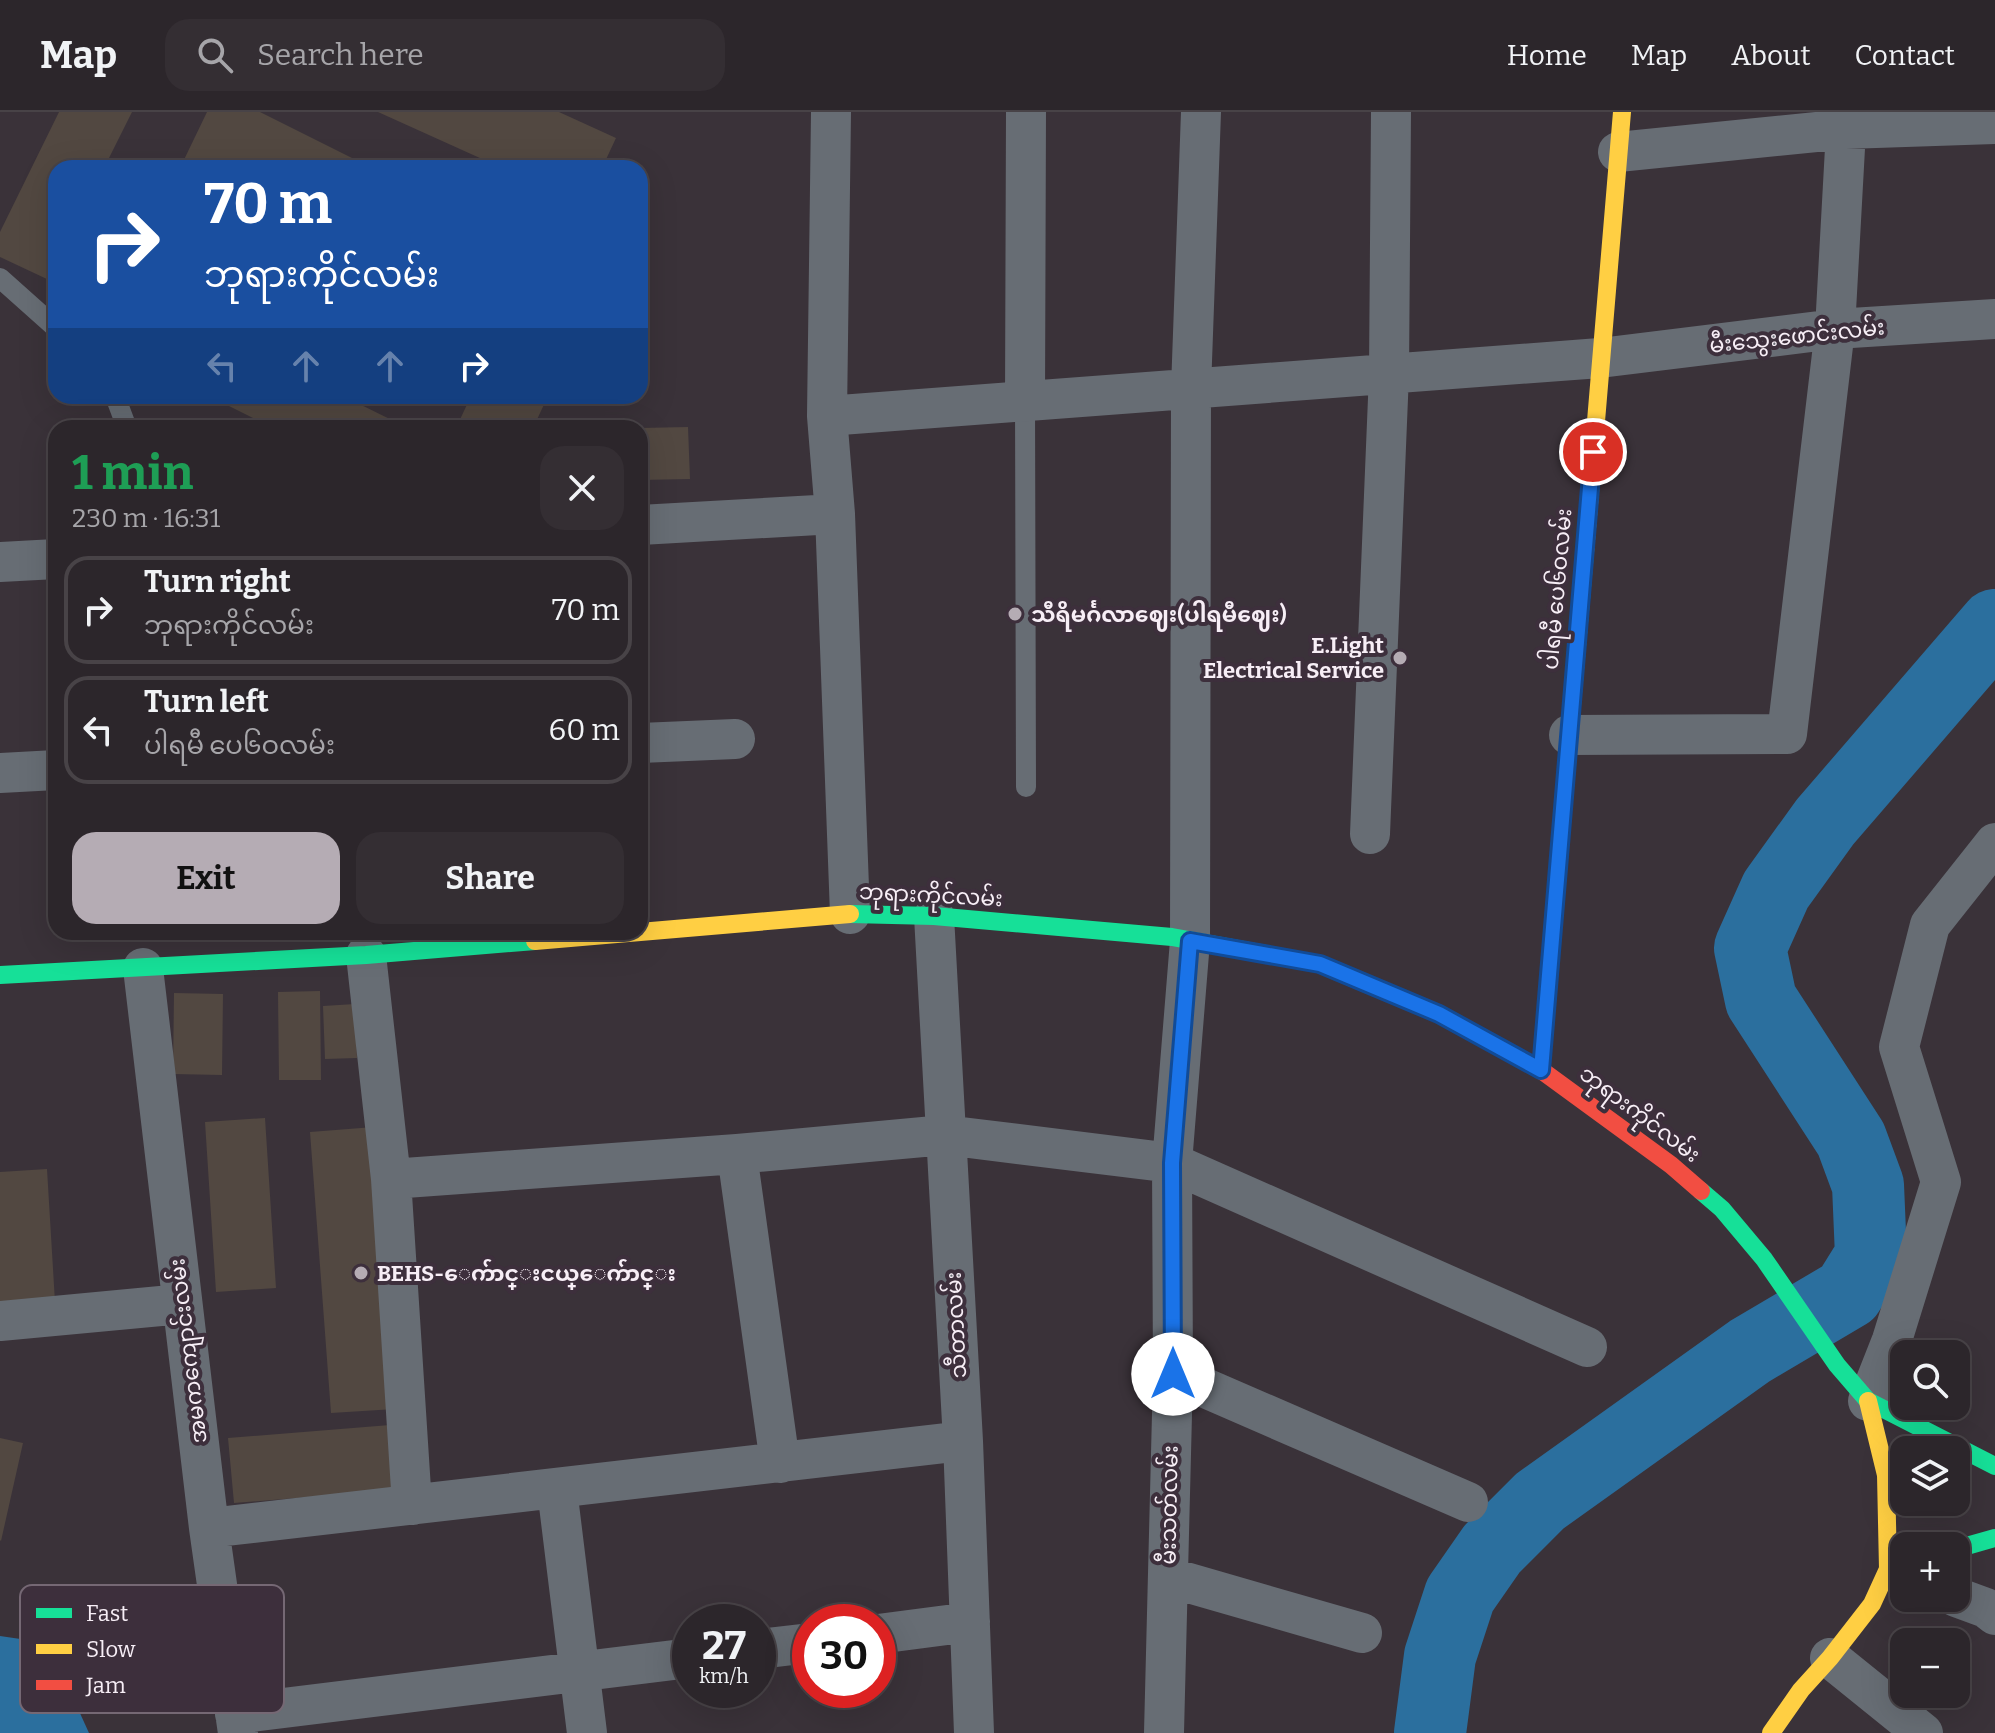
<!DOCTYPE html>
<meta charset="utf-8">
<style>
:root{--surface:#2c262b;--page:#342e33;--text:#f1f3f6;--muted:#a6a5a9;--line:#484347;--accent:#b5acb4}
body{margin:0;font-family:Bitter,"Noto Sans Myanmar",serif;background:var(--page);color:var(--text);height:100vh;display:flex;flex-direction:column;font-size:30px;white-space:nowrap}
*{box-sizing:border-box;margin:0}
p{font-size:26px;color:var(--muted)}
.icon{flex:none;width:44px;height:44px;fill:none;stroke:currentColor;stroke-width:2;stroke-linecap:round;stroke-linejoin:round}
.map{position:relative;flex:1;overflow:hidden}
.details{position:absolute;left:48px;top:308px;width:600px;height:520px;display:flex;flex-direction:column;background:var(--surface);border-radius:24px;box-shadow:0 8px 32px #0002,0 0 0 2px var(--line)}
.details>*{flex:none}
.hud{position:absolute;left:48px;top:48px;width:600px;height:244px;border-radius:24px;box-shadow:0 8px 32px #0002,0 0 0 2px var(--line);background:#1a4fa0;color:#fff;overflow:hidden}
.buttons{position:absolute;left:1890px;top:1228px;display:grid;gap:16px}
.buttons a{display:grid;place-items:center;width:80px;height:80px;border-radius:16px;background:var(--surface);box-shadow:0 8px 32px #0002,0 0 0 2px var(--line);font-size:40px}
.speed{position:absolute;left:672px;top:1492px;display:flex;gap:16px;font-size:40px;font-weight:700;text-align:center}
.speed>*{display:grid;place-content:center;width:104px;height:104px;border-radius:50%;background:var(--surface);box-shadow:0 8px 32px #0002,0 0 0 2px var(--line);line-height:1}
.speed small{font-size:20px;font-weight:400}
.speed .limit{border:12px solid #d22;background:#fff;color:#111}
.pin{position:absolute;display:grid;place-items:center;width:68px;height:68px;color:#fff;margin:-34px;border:4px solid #fff;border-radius:50%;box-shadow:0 2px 8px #0007}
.me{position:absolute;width:88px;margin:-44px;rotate:0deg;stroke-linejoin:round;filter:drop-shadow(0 0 6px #0008)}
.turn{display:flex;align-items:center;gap:28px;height:168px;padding:0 24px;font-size:36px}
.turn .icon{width:104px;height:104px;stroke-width:2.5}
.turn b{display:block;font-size:56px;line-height:68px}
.lanes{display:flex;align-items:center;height:76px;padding:0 24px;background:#0003;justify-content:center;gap:40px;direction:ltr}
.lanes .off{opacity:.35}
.round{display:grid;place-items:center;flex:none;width:84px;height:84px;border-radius:24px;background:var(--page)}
.headline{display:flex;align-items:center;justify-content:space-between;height:136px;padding:0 24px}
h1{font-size:48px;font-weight:700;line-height:60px;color:#1e9e55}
.action{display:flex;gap:16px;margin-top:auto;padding:16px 24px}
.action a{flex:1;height:92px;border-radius:24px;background:var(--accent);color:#111;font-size:32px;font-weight:700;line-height:92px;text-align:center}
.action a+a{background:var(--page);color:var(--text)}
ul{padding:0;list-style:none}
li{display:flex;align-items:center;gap:24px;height:108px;margin:0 16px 12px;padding:0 8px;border:4px solid var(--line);border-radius:24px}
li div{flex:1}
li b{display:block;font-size:30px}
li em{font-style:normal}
header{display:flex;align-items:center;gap:48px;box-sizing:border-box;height:112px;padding:0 40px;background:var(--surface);border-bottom:2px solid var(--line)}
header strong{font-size:38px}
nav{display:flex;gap:44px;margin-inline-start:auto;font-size:28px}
.search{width:560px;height:72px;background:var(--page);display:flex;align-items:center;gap:20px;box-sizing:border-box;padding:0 28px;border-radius:24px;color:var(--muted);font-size:30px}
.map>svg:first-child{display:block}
</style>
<header>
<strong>Map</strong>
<div class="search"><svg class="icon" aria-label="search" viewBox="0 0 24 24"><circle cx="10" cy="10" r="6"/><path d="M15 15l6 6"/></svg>Search here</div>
<nav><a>Home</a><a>Map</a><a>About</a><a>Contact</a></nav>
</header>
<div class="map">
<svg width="1995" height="1621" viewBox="0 0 1995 1621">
<rect width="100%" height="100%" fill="#3a3239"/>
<path fill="#2b6f9e" d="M0,1524L48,1531L89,1621H0Z"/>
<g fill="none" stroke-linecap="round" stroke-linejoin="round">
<path stroke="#2b6f9e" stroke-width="72" d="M1430,1621L1440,1544L1460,1483L1492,1437L1540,1389L1750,1239L1848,1181L1871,1144L1868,1073L1851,1027L1761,888L1750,836L1776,778L1825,710L1995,513"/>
</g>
<path fill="#524841" d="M59,0H132L104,56H56V154L49,168L0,145V120Z
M207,0H260L372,56H230L226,54L225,56H180Z
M378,0H559L616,26L602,56H502Z
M209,284H343L408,316H273Z
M471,284H548L533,316H456Z
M688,315L690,367L640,368V316Z
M320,879L321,968H279L278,880Z
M174,881L223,882L222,963L173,962Z
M355,892L357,946L325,947L323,894Z
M265,1006L276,1176L216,1180L205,1010Z
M374,1015L395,1297L331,1301L310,1020Z
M47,1057L55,1190L0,1193V1060Z
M390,1313L395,1378L234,1391L228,1326Z
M0,1326L23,1331L1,1429L0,1428Z"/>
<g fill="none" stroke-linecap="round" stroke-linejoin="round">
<path stroke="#676d74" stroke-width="20" d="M0,166L56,216
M115,284L127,316
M1025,289L1026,675"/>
<path stroke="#676d74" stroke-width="40" d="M831,0L827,304L835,402L850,802
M1618,40L1846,17L1995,12
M1025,289L1026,0
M827,304L1600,246L1835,217L1995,207
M640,413L835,402
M0,450L56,447
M1569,623L1787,622L1835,217L1847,0
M640,631L735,627
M0,661L56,658
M1370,722L1389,262L1391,0
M934,804L963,1329L974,1621
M366,843L391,1067L412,1393
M143,856L209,1416L238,1621
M737,1042L780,1351
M391,1067L737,1042L945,1023L1172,1051L1587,1235
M0,1209L182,1192
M1173,1262L1468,1390
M1868,1289L1892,1228L1941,1070L1899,935L1930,813L1995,731
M557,1377L587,1621
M209,1416L963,1329
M1168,1465L1362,1521
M1956,1485L1986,1496L1995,1503
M878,1522L970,1510
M758,1537L810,1531
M1830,1546L1923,1621
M235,1602L690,1546
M1164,1621L1173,1262L1172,1051L1190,829L1191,277L1201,0"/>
<path stroke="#16e098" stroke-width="18" d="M850,802L934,804L1172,825L1320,852L1350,865
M0,863L366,843L535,829
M1541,958L1585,440
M1701,1079L1722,1097L1764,1147L1837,1253L1868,1289L1995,1354
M1956,1437L1995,1426"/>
<path stroke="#ffcf43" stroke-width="18" d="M1585,440L1622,0
M535,829L850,802
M1771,1621L1801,1578L1830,1546L1872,1492L1888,1457L1886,1363L1868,1289"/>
<path stroke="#f24e42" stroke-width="18" d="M1350,865L1439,902L1541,958L1671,1053L1701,1079"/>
</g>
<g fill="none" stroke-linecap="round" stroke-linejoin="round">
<g stroke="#114b97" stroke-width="20">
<path id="route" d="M1173,1262L1172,1051L1190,829L1320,852L1439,902L1541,958L1593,340"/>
</g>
<use href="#route" stroke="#1a73e8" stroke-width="14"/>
</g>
<g fill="#b5acb4" stroke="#3d2f3c" stroke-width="3">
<circle cx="1015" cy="502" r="8"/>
<circle cx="1400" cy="546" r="8"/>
<circle cx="361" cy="1161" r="8"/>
</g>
<g text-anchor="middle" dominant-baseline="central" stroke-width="8" stroke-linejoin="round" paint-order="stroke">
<g font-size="22" fill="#f7eef6" stroke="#3d2f3c">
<text transform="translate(1797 224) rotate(-6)">မီးသွေးဖောင်းလမ်း</text>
<text transform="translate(1557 477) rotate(-85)">ပါရမီ ပေ၆ဝလမ်း</text>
<text transform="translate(931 783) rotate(3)">ဘုရားကိုင်လမ်း</text>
<text transform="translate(1640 1002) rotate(37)">ဘုရားကိုင်လမ်း</text>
<text transform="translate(956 1213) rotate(-93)">သီတာလမ်း</text>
<text transform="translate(188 1239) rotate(-97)">အမကကျောင်းလမ်း</text>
<text transform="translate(1169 1393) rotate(-89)">မီးသတ်လမ်း</text>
</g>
<g font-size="22" font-weight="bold" fill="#f7eef6" stroke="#3d2f3c" text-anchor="start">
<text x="1031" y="502">သီရိမင်္ဂလာဈေး(ပါရမီဈေး)</text>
<text x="1384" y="533" text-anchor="end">E.Light<tspan x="1384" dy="25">Electrical Service</tspan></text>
<text x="377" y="1161">BEHS-ေက်ာင္းငယ္ေက်ာင္း</text>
</g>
</g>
<rect x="20" y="1473" width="264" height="128" rx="12" fill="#3d2f3c" stroke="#756874" stroke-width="2"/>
<rect x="36" y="1496" width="36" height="10" fill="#16e098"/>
<rect x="36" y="1532" width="36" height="10" fill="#ffcf43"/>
<rect x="36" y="1568" width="36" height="10" fill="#f24e42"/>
<g font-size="22" fill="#f7eef6">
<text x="86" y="1509">Fast</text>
<text x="86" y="1545">Slow</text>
<text x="86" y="1581">Jam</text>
</g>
</svg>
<div class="buttons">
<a><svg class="icon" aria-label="search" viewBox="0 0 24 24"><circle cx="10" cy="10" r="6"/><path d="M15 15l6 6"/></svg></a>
<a><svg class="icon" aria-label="layers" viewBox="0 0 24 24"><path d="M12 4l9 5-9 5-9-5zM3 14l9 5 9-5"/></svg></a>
<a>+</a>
<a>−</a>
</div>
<div class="speed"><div>27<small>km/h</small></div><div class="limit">30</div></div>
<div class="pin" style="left:1593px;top:340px;background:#d93025"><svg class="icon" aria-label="arrive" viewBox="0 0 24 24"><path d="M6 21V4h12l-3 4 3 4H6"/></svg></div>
<svg class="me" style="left:1173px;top:1262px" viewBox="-20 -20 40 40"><circle r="19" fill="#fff"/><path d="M0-13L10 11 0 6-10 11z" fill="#1a73e8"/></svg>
<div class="hud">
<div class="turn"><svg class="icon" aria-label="right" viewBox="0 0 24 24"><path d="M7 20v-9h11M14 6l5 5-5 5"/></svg><div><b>70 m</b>ဘုရားကိုင်လမ်း</div></div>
<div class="lanes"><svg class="icon off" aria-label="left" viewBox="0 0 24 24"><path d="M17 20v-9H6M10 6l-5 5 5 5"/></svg><svg class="icon off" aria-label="ahead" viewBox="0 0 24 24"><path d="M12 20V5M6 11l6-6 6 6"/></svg><svg class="icon off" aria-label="ahead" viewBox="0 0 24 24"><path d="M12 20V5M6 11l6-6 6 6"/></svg><svg class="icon" aria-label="right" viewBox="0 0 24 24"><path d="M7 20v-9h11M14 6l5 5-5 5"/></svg></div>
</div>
<section class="details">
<div class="headline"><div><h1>1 min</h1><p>230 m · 16:31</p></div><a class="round"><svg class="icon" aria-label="close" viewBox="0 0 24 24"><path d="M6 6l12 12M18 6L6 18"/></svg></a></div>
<ul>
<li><svg class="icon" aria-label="right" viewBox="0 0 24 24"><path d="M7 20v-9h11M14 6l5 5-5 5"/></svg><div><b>Turn right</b><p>ဘုရားကိုင်လမ်း</p></div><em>70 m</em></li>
<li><svg class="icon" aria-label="left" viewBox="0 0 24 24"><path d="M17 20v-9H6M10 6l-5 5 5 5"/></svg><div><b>Turn left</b><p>ပါရမီ ပေ၆ဝလမ်း</p></div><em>60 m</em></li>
</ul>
<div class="action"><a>Exit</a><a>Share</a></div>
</section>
</div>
